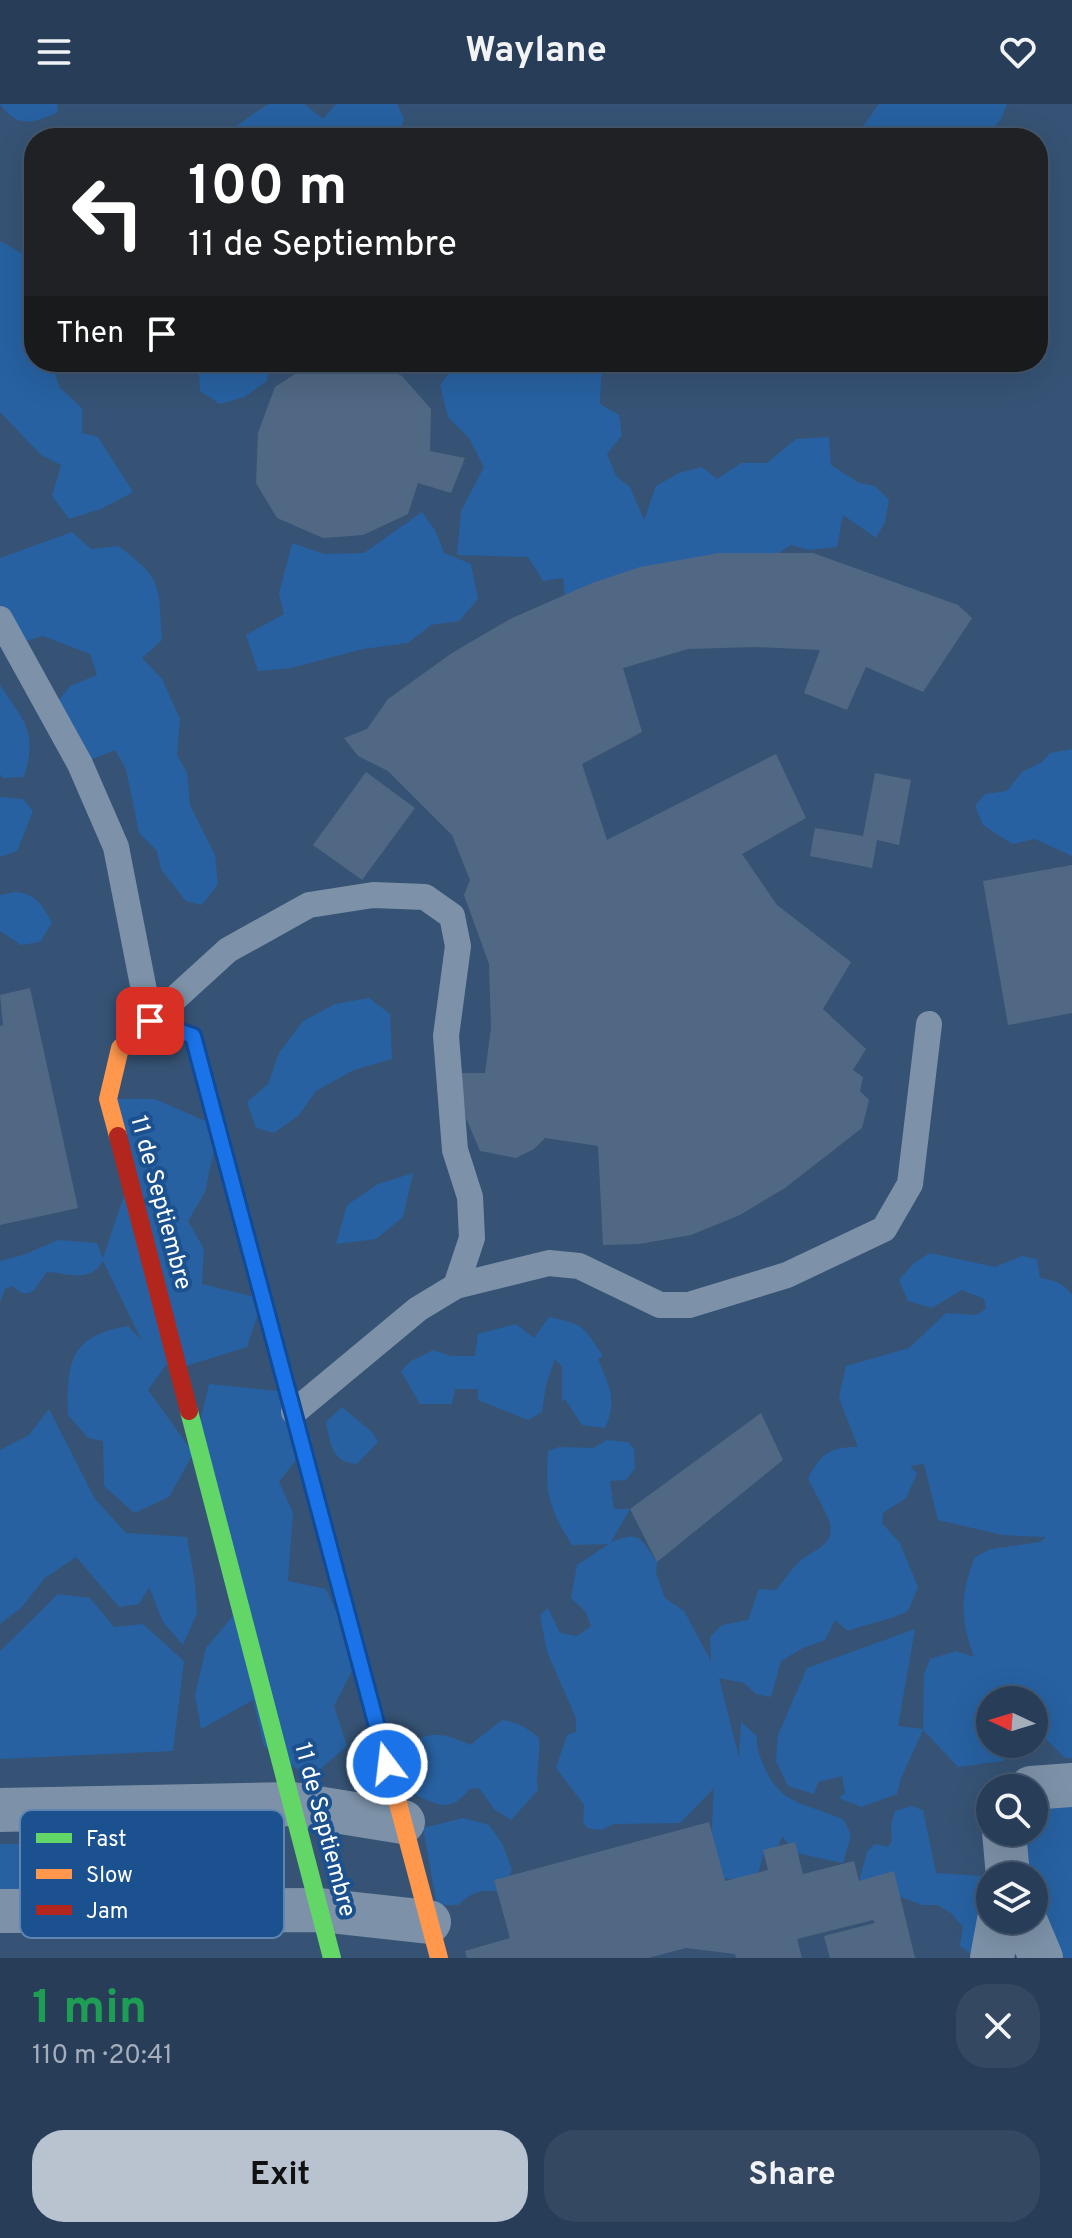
<!DOCTYPE html>
<meta charset="utf-8">
<style>
:root{--surface:#283e58;--page:#344961;--text:#f1f3f6;--muted:#a5aeba;--line:#44576e;--accent:#b9c3cf}
body{margin:0;font-family:Overpass,sans-serif;background:var(--page);color:var(--text);height:100vh;display:flex;flex-direction:column;font-size:30px;white-space:nowrap}
*{box-sizing:border-box;margin:0}
p{font-size:26px;color:var(--muted)}
.icon{flex:none;width:44px;height:44px;fill:none;stroke:currentColor;stroke-width:2;stroke-linecap:round;stroke-linejoin:round}
.map{position:relative;height:1854px;overflow:hidden}
.details{display:flex;flex-direction:column;background:var(--surface);flex:1}
.details>*{flex:none}
.top-card{position:absolute;left:24px;top:24px;width:1024px;height:244px;border-radius:32px;box-shadow:0 8px 32px #0002,0 0 0 2px var(--line);background:#202124;color:#fff;overflow:hidden}
.needle{width:52px;rotate:274deg}
.tools{position:absolute;left:976px;top:1582px;display:grid;gap:16px}
.tools a{display:grid;place-items:center;width:72px;height:72px;border-radius:50%;background:var(--surface);box-shadow:0 8px 32px #0002,0 0 0 2px var(--line);font-size:40px}
.pin{position:absolute;display:grid;place-items:center;width:68px;height:68px;color:#fff;margin:-34px;border-radius:16px;box-shadow:0 4px 12px #0006}
.me{position:absolute;width:88px;margin:-44px;rotate:345deg;stroke-linejoin:round;filter:drop-shadow(0 0 6px #0008)}
.turn{display:flex;align-items:center;gap:28px;height:168px;padding:0 32px;font-size:36px}
.turn .icon{width:104px;height:104px;stroke-width:2.5}
.turn b{display:block;font-size:56px;line-height:68px}
.then{display:flex;align-items:center;height:76px;padding:0 32px;background:#0003;gap:16px;font-size:30px}
.round{display:grid;place-items:center;flex:none;width:84px;height:84px;border-radius:32px;background:var(--page)}
.summary{display:flex;align-items:center;justify-content:space-between;height:136px;padding:0 32px}
h1{font-size:48px;font-weight:700;line-height:60px;color:#1e9e55}
.button{display:flex;gap:16px;margin-top:auto;padding:16px 32px}
.button a{flex:1;height:92px;border-radius:32px;background:var(--accent);color:#111;font-size:32px;font-weight:700;line-height:92px;text-align:center}
.button a+a{background:var(--page);color:var(--text)}
header{display:flex;justify-content:space-between;align-items:center;height:104px;padding:0 32px;background:var(--surface);font-size:36px;font-weight:700}
.map>svg:first-child{display:block}
</style>
<header><svg class="icon" aria-label="menu" viewBox="0 0 24 24"><path d="M4 6h16M4 12h16M4 18h16"/></svg>Waylane<svg class="icon" aria-label="heart" viewBox="0 0 24 24"><path d="M12 20l-8-8c-3-5 5-10 8-4 3-6 11-1 8 4z"/></svg></header>
<div class="map">
<svg width="1072" height="1854" viewBox="0 0 1072 1854">
<rect width="100%" height="100%" fill="#365375"/>
<path fill="#2761a1" d="M0,0H57L58,8C34,19 17,25 0,0Z
M269,0H304L323,15L336,0H397L404,15L397,34H213C234,28 250,10 269,0Z
M879,0H1007L1001,15L985,34H855Z
M0,137L25,151L34,190V258H51L60,284L82,304V329L98,333L133,388L101,405L69,415L52,392L61,361L41,351L0,308Z
M198,258H270L267,277L244,293L220,300L200,287Z
M457,258H471L496,270L564,258H612L601,273L600,300L619,311L622,331L607,350L616,372L630,383L644,416L656,382L679,369L702,363L717,375L741,359H767L796,335L829,333L831,361L859,379L875,382L889,396L885,418L876,434L843,411L837,443L809,446L791,441L768,457L565,492L563,474L543,477L528,453L457,451L461,407L484,363L469,334L448,313L440,281Z
M422,408L435,426L444,449L471,460L478,495L459,517L431,521L408,539L363,545L291,564L258,567L246,531L284,510L279,490L292,439L324,450L364,449Z
M72,428L91,445L118,442C165,476 158,482 162,536L142,554L162,575L180,615L177,651L187,669L190,701L215,751L218,780L202,801L186,797L161,765L157,747L139,729L126,665L115,646L80,660L51,606L70,582L97,571L90,550L43,532L14,540L0,515V454Z
M0,581C24,618 38,626 24,673L3,674L0,670Z
M1072,645V752L1035,735L1012,740L983,721L975,702L985,690L1007,687L1022,668L1042,658L1050,649Z
M0,693L23,695L33,707L17,747L0,753Z
M16,788C37,790 43,802 52,819L40,838L21,841L0,827V791Z
M369,894L390,910L392,955L354,966L316,987L299,1011L274,1029L256,1024L247,998L268,980L279,949L303,917L335,900Z
M108,995H155L219,1023L205,1088L188,1117L204,1145L202,1180L263,1195L247,1243L173,1266L166,1261L148,1286L193,1349L209,1280L278,1287L312,1335L279,1378L293,1408L288,1477L326,1485L358,1555L334,1602L347,1642L310,1674L264,1642L253,1596L201,1625L195,1591L206,1544L233,1512L193,1350L169,1393L134,1409L104,1382L103,1337L88,1334L68,1311C67,1257 70,1232 128,1222L142,1237L103,1157C88,1180 71,1169 47,1168C37,1179 33,1201 12,1182L5,1185L0,1198V1157L23,1151L58,1136L97,1139L103,1154L128,1080Z
M413,1069L403,1113L376,1135L336,1140L347,1101L378,1080Z
M930,1149L995,1163L1022,1152L1037,1155L1040,1174C1053,1176 1064,1179 1072,1191V1654H1065L1039,1628L1034,1629V1596H990V1640H1019L1003,1657L958,1663L923,1626L901,1674L897,1690L861,1703L839,1694L845,1689L842,1672L818,1678L814,1690L788,1682L776,1657L778,1631L807,1564L915,1525L898,1622L923,1625L924,1570L930,1555L956,1547L974,1553C960,1515 960,1490 975,1453L991,1445L1040,1438L1046,1433L1002,1431L938,1416L924,1360L910,1362L917,1369L906,1394L883,1409L882,1419L900,1439L918,1483L908,1507C888,1517 868,1519 848,1527L835,1516L825,1536L803,1544L781,1557L771,1593L756,1590L744,1579L719,1574L739,1653L741,1618L757,1632C756,1644 759,1651 764,1662C781,1703 808,1699 844,1716L851,1731L843,1759L796,1749L782,1732L779,1741L763,1751L759,1766L750,1778L722,1774L711,1738L714,1684L680,1719L614,1720L601,1726L587,1724L583,1718L584,1701L556,1664L567,1631L576,1628V1614L547,1548L540,1511L548,1504L560,1529L577,1532L591,1522L585,1507L571,1494L577,1461L609,1440L572,1441C549,1405 545,1389 548,1347L559,1343L593,1344L607,1336L628,1338L634,1345L635,1364L626,1376L610,1377L614,1405H630L611,1438C641,1427 639,1433 657,1458L656,1469L665,1494L684,1507L711,1557L710,1533L722,1521L748,1516L759,1485L776,1486C784,1477 791,1465 800,1457C813,1445 834,1443 830,1420C829,1413 812,1383 808,1374C822,1349 829,1343 858,1343L839,1294L846,1262L909,1244L946,1209L976,1211L986,1205L984,1195L962,1186L932,1204L908,1197L899,1176L914,1159Z
M549,1213C587,1221 583,1223 603,1252L598,1255C609,1283 618,1295 605,1324L582,1321L565,1295L562,1297V1263L555,1255L546,1281L542,1308L528,1316L478,1296V1285H455L452,1300H420L401,1267L411,1257L433,1246L451,1252H475L478,1230L516,1220L534,1234Z
M342,1303L373,1329L378,1338L357,1360C332,1359 330,1339 326,1318Z
M49,1305L95,1395L126,1429L187,1433L195,1479L197,1509L183,1541L163,1518L149,1483L139,1500L119,1503L76,1453L45,1474L21,1504L0,1520V1346L29,1331Z
M58,1490L90,1494L114,1523L143,1520L184,1557L173,1647L0,1655V1547Z
M502,1616C517,1618 527,1624 539,1634C541,1652 535,1668 538,1686L511,1716L494,1705L479,1684L469,1685C447,1715 432,1695 407,1688L403,1644C430,1626 441,1628 470,1641Z
M1072,1696V1854H1048L1034,1799V1772H1026L1022,1728H1034V1711L1040,1705Z
M911,1702L923,1706L936,1769L981,1772L990,1778V1816L976,1853L960,1842L963,1823L951,1809L938,1801H922L859,1777L867,1748L875,1740L888,1743L892,1737L891,1721L895,1707Z
M463,1714L489,1721L502,1739L512,1765L504,1789C483,1784 473,1787 458,1801H437L423,1724Z
M0,1740L222,1742L227,1791L0,1788Z"/>
<path fill="#506884" d="M326,258H370L402,272L431,305L430,347L465,354L451,389L418,379L408,410L363,431L323,434L277,414L256,379L258,329L275,283L310,260Z
M719,449H813L958,501L972,514L923,588L866,563L847,606L804,589L820,546L754,543L688,545L623,564L642,628L582,660L607,736L776,650L806,714L742,750L777,801L851,858L823,905L866,945L853,966L863,973L860,987L869,996L862,1024L785,1084L740,1111L691,1131L639,1140L603,1141L598,1042L545,1034L534,1045L516,1054L480,1047L466,1014L460,969H485L491,924L489,860L464,791L470,776L452,731L388,667L358,652L344,634L367,625L388,595L452,549L510,515L592,479L640,463Z
M366,668L415,704L362,776L313,741Z
M875,669L911,676L899,741L877,736L872,764L810,752L815,724L863,732Z
M1072,761V909L1008,921L983,777Z
M30,884L78,1104L0,1121V922L3,921L0,891Z
M761,1309L783,1356L657,1458L630,1405Z
M709,1718L725,1777L768,1766L763,1746L795,1738L803,1770L854,1757L859,1777L894,1767L915,1854H830L824,1832L875,1819L873,1816L797,1835L802,1854H736L735,1850L686,1844L648,1854H467L465,1847L510,1834L494,1776Z"/>
<g fill="none" stroke-linecap="round" stroke-linejoin="round">
<path stroke="#7d92a8" stroke-width="26" d="M0,515L80,660L116,743L150,917
M150,917L228,846L309,801L373,791L425,793L452,812L458,842L446,932L455,1046L470,1093L472,1134L456,1182
M294,1308L418,1205L456,1182L549,1159L579,1162L660,1201H689L787,1171L884,1125L910,1080L929,920"/>
<path stroke="#7d92a8" stroke-width="44" d="M1031,1684L1072,1681
M0,1706L292,1700L403,1718
M1004,1728L1008,1772
M0,1807L320,1806L429,1818
M1025,1816L1041,1854
M992,1854L999,1816"/>
<path stroke="#63d668" stroke-width="18" d="M189,1307L332,1854"/>
<path stroke="#ff974d" stroke-width="18" d="M118,1032L108,995L120,944L150,917L193,932L311,1373
M373,1605L439,1854"/>
<path stroke="#b3261e" stroke-width="18" d="M118,1032L189,1307
M311,1373L373,1605"/>
</g>
<g fill="none" stroke-linecap="round" stroke-linejoin="round">
<g stroke="#114b97" stroke-width="20">
<path id="route" d="M150,917L193,932L387,1660"/>
</g>
<use href="#route" stroke="#1a73e8" stroke-width="14"/>
</g>
<g text-anchor="middle" dominant-baseline="central" stroke-width="8" stroke-linejoin="round" paint-order="stroke">
<g font-size="24" fill="#fff" stroke="#1c518f">
<text transform="translate(160 1099) rotate(75)">11 de Septiembre</text>
<text transform="translate(324 1726) rotate(75)">11 de Septiembre</text>
</g>
</g>
<rect x="20" y="1706" width="264" height="128" rx="12" fill="#1c518f" stroke="#6085b1" stroke-width="2"/>
<rect x="36" y="1729" width="36" height="10" fill="#63d668"/>
<rect x="36" y="1765" width="36" height="10" fill="#ff974d"/>
<rect x="36" y="1801" width="36" height="10" fill="#b3261e"/>
<g font-size="22" fill="#fff">
<text x="86" y="1742">Fast</text>
<text x="86" y="1778">Slow</text>
<text x="86" y="1814">Jam</text>
</g>
</svg>
<div class="tools">
<a><svg class="needle" viewBox="-14 -14 28 28"><path d="M0-13l5 13h-10z" fill="#e53935"/><path d="M0 13l5-13h-10z" fill="#a5aeba"/></svg></a>
<a><svg class="icon" aria-label="search" viewBox="0 0 24 24"><circle cx="10" cy="10" r="6"/><path d="M15 15l6 6"/></svg></a>
<a><svg class="icon" aria-label="layers" viewBox="0 0 24 24"><path d="M12 4l9 5-9 5-9-5zM3 14l9 5 9-5"/></svg></a>
</div>
<div class="pin" style="left:150px;top:917px;background:#d93025"><svg class="icon" aria-label="arrive" viewBox="0 0 24 24"><path d="M6 21V4h12l-3 4 3 4H6"/></svg></div>
<svg class="me" style="left:387px;top:1660px" viewBox="-20 -20 40 40"><circle r="17" fill="#1a73e8" stroke="#fff" stroke-width="3"/><path d="M0-11L8 9 0 5-8 9z" fill="#fff"/></svg>
<div class="top-card">
<div class="turn"><svg class="icon" aria-label="left" viewBox="0 0 24 24"><path d="M17 20v-9H6M10 6l-5 5 5 5"/></svg><div><b>100 m</b>11 de Septiembre</div></div>
<div class="then">Then<svg class="icon" aria-label="arrive" viewBox="0 0 24 24"><path d="M6 21V4h12l-3 4 3 4H6"/></svg></div>
</div>
</div>
<section class="details">
<div class="summary"><div><h1>1 min</h1><p>110 m · 20:41</p></div><a class="round"><svg class="icon" aria-label="close" viewBox="0 0 24 24"><path d="M6 6l12 12M18 6L6 18"/></svg></a></div>
<div class="button"><a>Exit</a><a>Share</a></div>
</section>
